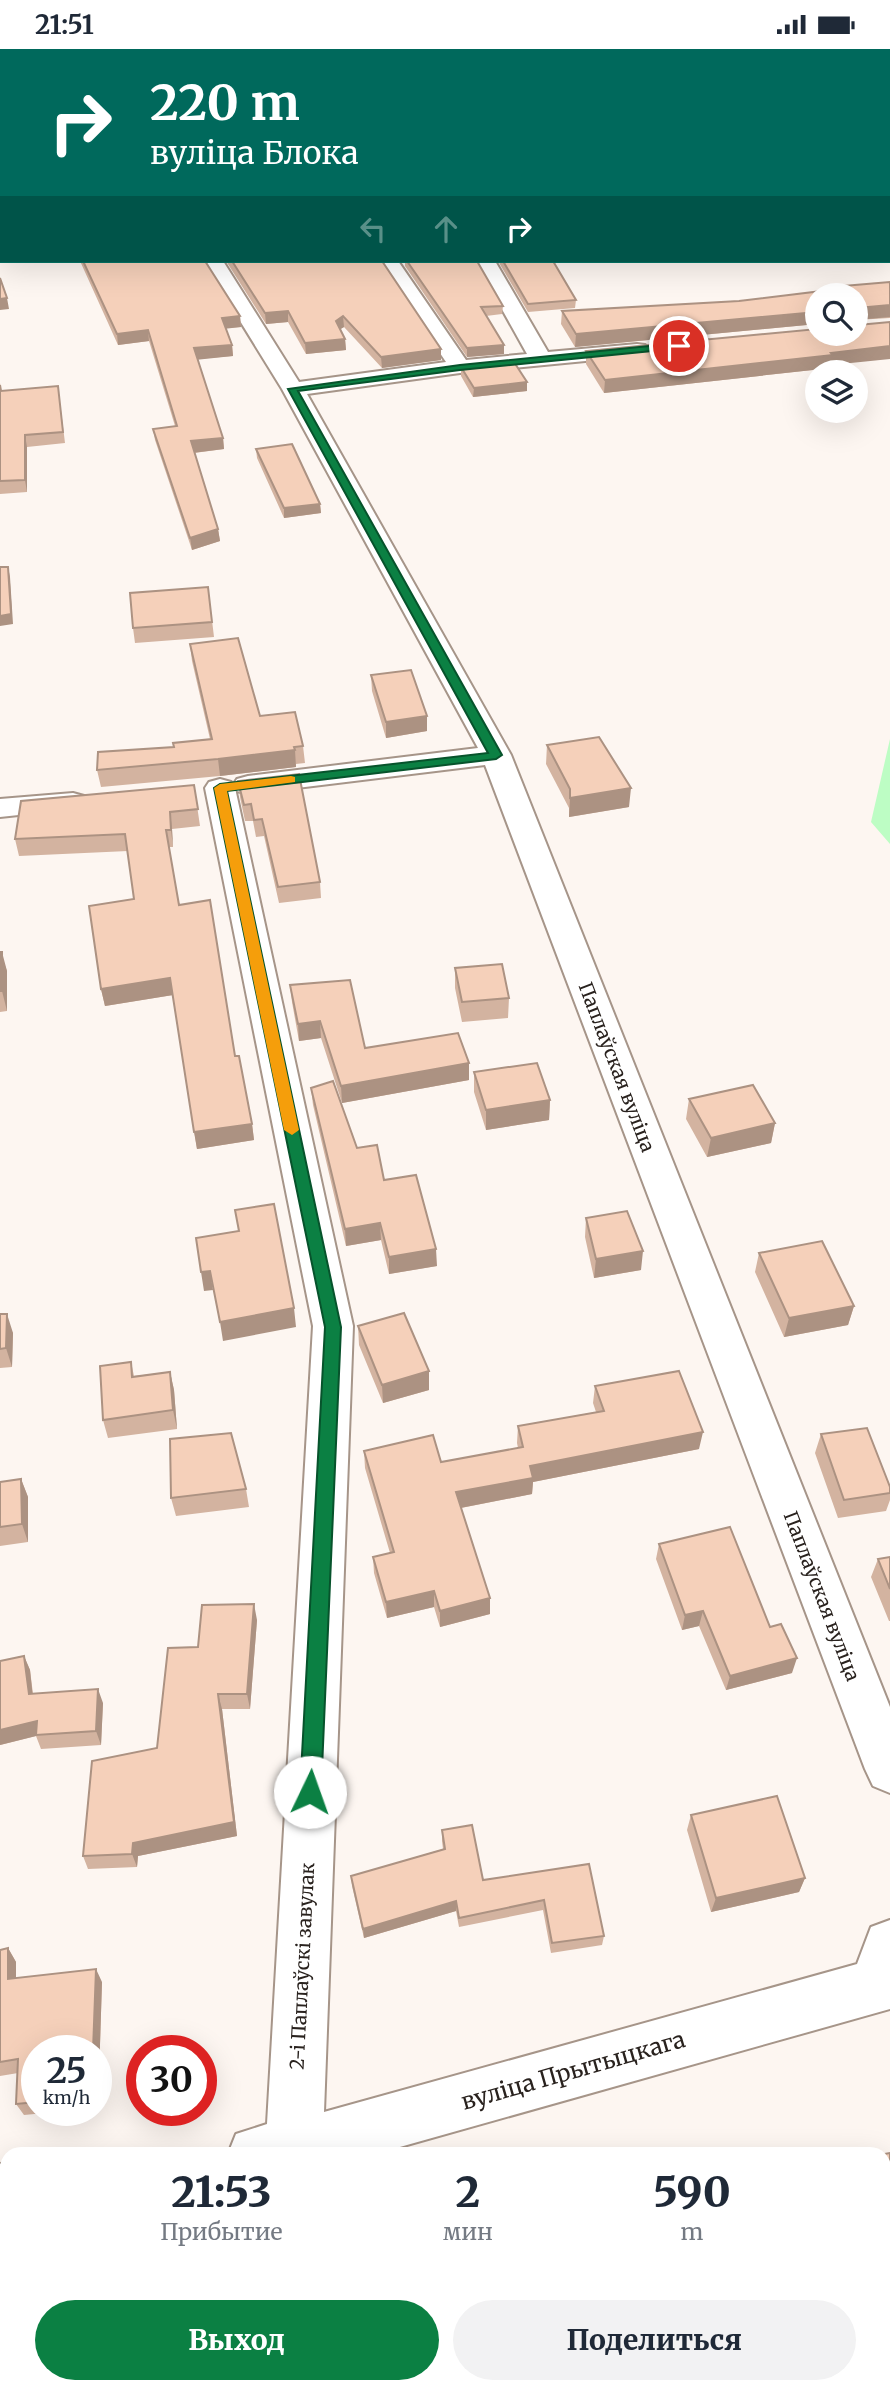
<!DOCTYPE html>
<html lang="ru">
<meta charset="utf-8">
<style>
:root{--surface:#fff;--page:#f2f2f3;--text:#1f2937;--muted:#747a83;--accent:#0b8043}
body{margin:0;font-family:Merriweather,serif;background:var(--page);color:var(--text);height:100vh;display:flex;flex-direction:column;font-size:26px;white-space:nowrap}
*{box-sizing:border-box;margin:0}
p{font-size:23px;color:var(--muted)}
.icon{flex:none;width:38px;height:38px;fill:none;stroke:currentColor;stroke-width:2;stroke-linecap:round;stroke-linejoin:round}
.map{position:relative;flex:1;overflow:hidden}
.details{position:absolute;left:0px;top:2098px;width:891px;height:247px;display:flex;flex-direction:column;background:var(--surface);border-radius:21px 21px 0 0;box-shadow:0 7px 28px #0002}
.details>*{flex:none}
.hud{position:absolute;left:0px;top:0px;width:891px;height:214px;box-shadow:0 7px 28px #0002;background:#00695c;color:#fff;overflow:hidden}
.controls{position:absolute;left:805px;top:234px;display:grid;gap:14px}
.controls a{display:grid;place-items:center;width:63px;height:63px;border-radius:50%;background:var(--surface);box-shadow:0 7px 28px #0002;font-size:35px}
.speed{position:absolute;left:21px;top:1986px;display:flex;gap:14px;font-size:35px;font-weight:700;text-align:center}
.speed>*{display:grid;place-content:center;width:91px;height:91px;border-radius:50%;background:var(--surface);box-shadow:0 7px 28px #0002;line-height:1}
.speed small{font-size:18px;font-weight:400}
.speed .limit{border:10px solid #d22;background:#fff;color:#111}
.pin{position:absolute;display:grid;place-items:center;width:60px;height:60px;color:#fff;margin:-30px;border:4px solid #fff;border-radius:50%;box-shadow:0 2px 7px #0007}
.me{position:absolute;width:77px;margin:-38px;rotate:3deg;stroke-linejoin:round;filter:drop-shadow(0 0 5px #0008)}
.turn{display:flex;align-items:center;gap:24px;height:147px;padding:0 35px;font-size:32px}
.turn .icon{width:91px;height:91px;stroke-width:2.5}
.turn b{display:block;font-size:49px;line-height:60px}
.lanes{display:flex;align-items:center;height:66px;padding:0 35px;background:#0003;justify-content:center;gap:35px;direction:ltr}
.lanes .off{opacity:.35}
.eta{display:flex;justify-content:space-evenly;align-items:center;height:119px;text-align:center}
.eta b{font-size:42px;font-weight:800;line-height:49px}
.primary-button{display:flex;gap:14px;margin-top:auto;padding:14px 35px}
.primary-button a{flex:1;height:80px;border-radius:42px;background:var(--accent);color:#fff;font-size:28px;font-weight:800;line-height:80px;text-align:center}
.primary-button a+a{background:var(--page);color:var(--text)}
.status{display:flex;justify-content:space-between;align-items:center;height:49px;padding:0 35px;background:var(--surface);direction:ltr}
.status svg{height:19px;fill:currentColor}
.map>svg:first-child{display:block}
</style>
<div class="status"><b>21:51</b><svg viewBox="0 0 49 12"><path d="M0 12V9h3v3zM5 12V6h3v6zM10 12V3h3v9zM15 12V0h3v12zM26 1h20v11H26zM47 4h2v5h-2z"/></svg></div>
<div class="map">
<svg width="890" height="2344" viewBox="0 0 890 2344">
<rect width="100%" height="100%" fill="#fdf6f1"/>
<path fill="#bdfdc4" d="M0,0H363L368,2H2L0,42Z
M650,0H890V77L889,2Z
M890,690V795L871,773Z"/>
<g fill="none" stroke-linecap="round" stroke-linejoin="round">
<g stroke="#a69589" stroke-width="4">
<path id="street" d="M0,41H2V51H0Z
M0,197H2V209H0Z
M203,212H223L299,333L446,313L378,212H398L466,311L527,305L475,212H495L548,303L637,295L645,296L648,301L645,306L637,307L460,324L307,345L511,706L890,1658V1744L873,1737L865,1720L485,716L248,745L237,742L233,736L237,730L248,727L478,699L282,340Z
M220,730L231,733L235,739L353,1277L324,2063L857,1915L871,1878L890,1871V1960L375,2105H228L236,2085L267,2075L313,1277L205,739L209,733Z
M73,744L84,747L88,753L84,759L0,768V750Z
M7,2114V2172L0,2173V2115Z
M300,2338H362L363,2344H301Z"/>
</g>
<use href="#street" fill="#fff" fill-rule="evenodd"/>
<g stroke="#4d4642" stroke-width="3.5">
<path id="rail" d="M636,0L642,2"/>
</g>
<use href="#rail" stroke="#fff" stroke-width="2.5" stroke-dasharray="7" stroke-linecap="butt"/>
</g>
<path fill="#d3b3a0" d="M80,212H205L240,267L241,278L226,279L232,296L233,307L197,310L223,389L224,400L194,404L218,480L220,492L192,501L155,391L153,380L175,377L149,292L118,296Z
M226,212H382L441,300V311L382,319L344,278L340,280L345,290L346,301L306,305L288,273L266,275Z
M405,212H477L503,257L502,265L486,267L504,296V305L467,308L405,217Z
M498,212H553L576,251L575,259L528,263Z
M890,233V269L856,271V247H817V277V275L575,298L561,275L562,262L739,252L842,240L843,237Z
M586,302L831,316V319L604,344L586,315Z
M461,318L527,342L473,348L461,327Z
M0,334L1,342L58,337L65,394L27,398V443L0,445Z
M256,400L320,455L321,464L284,469L257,409Z
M208,538L214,588L135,594L133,579Z
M190,595L260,667L303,697L305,714L296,715V718L220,727L101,738L97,721L174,698L210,690L192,612Z
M371,626L427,682L386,689L372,642Z
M547,696L629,758L569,768V759L546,715Z
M238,732L320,833L321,849L279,854L264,787L256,788L253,772H245L240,748Z
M194,736L200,777L172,780L173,798H169L179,856L235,1007L252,1075L254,1091L197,1100L173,946L105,957L101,940L134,850L128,802L19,807L15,790Z
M0,903L7,922V962L0,963Z
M455,919L509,949L508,969L462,973L455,939Z
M290,936L365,999L469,1014V1031L342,1054L321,989L299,992L292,953Z
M474,1023L550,1051L549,1071L486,1081L474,1043Z
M311,1039L357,1099L437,1217L389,1225L381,1191L346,1197L313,1056Z
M689,1050L775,1074L771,1094L707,1108L686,1070Z
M586,1169L641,1221L594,1229L585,1188Z
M759,1204L854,1257L848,1276L784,1288L755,1223Z
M0,1265L13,1284L12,1318L0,1319Z
M358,1277L429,1341L383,1354L359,1296Z
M131,1313L134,1327L170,1323L174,1341L177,1380L108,1389L103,1371Z
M595,1337L699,1400L533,1433L532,1445L461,1459L490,1549V1565L440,1578L434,1558L387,1569L374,1524L373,1508L390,1504L365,1419L364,1402L441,1413L518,1399L517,1394L518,1377L596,1363L593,1354Z
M821,1385L890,1438V1451L886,1462L838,1469L815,1404Z
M21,1430L28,1448V1493L0,1497V1433Z
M246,1440L249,1458L176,1467L171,1449Z
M659,1495L770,1578L792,1624L726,1641L699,1577L682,1581L656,1510Z
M890,1508V1572H889L871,1528L878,1510Z
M257,1571L250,1660H222L237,1787L138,1807L137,1818L88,1820L83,1807L157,1699L198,1598Z
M24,1607L30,1621L33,1645L103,1654L101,1696L41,1700L36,1687L0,1696Z
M691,1766L805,1829L799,1843L711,1863L687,1781Z
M442,1781L483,1831L589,1815L604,1887L602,1896L551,1904L543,1861L459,1878L456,1862L364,1889L352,1837L351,1827L443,1800L442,1792Z
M8,1899L16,1913V1929L102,1933L98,2058H96V2002H37V2062H66L24,2066L16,2055L18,2024L0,2027V1901Z"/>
<path fill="#ac9282" d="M7,249L9,260L0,261V250Z
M890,256V268L856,271L858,259Z
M288,262V273L266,275L265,264Z
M817,263V275L575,298L576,285Z
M240,267L241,278L223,280L222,269Z
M343,267L344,278L336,283V272Z
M148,281L149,292L118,296L117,285Z
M345,290L346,301L306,305L305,294Z
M232,296L233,307L195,311L194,299Z
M504,296V305L467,308V299Z
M890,297V310L831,316V319L604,344L605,331Z
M441,300V311L382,319L381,308Z
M527,333V342L473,348L474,339Z
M25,386L27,398V443L25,431Z
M223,389L224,400L192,404L191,392Z
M320,455L321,464L284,469V459Z
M218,480L220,492L192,501L190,489Z
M8,518L10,528L13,575L0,577V567Z
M427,667V682L386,689V673Z
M295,701L296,718L220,727L218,710Z
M631,739L629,758L569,768L570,749Z
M170,763L172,780L173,798L171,781Z
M2,903L7,922V962L2,942Z
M170,929L173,946L105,957L101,940Z
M320,972L321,989L299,992L298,975Z
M469,1014V1031L342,1054L341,1037Z
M550,1051L549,1071L486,1081V1061Z
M775,1074L771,1094L707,1108L711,1089Z
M252,1075L254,1091L197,1100L194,1083Z
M380,1174L381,1191L346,1197L345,1180Z
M436,1200L437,1217L389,1225V1208Z
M643,1202L641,1221L594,1229L596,1210Z
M210,1222L213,1241L204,1242L201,1223Z
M854,1257L848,1276L784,1288L789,1269Z
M294,1259L296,1278L223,1292L220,1273Z
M7,1265L13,1284L12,1318L6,1299Z
M429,1322V1341L383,1354L382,1336Z
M170,1323L174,1341L177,1380L173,1361Z
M703,1383L699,1400L533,1433L532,1445L455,1460L456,1443L530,1417Z
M21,1430L28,1448V1493L22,1475Z
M434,1542V1558L387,1569L386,1553Z
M490,1549V1565L440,1578V1562Z
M254,1555L257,1571L250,1660L247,1645Z
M703,1562L699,1577L682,1581L685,1566Z
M24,1607L30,1621L34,1659L29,1645Z
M797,1609L792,1624L726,1641L730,1627Z
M98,1640L103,1654L101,1696L96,1682Z
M218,1645L222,1660L237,1787L138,1807L137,1818L132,1805L133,1794Z
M37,1672L36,1687L0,1696V1681Z
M805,1829L799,1843L711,1863L716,1849Z
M456,1852V1862L364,1889L363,1880Z
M8,1899L16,1913V1943L8,1930Z
M96,1920L102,1933L98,2058L96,2054V2002H93Z
M890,2229V2235L884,2237V2231Z
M52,2338H58L59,2344H52Z
M556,2338H573L551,2344L552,2339Z"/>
<path fill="#f5d0ba" stroke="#ac9282" stroke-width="2" d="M83,212H205L240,267L222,269L232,296L194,299L223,389L191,392L218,480L190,489L153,380L177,377L148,281L117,285Z
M232,212H382L441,300L381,308L343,267L336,272L345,290L305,294L288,262L265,264Z
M407,212H477L503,257L481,258L504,296L467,299Z
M503,212H553L576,251L528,255Z
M0,229L7,249L0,250Z
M890,233V256L858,259L856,269V247H817V263L576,285L562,262L739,252L846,239L843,237Z
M890,273V297L831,304L833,306L605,331L586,302L817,280V285H856V275L858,276Z
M514,313L527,333L474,339L461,318Z
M0,336L1,342L58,337L63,383L25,386V431L0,432Z
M292,395L320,455L284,459L256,400Z
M0,518H8L11,565L0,567Z
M208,538L212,573L133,579L130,544Z
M238,589L260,667L295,663L303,697L294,698L295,701L218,710L97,721L98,703L174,698L173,694L212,690L190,595Z
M411,621L427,667L386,673L371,626Z
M599,688L631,739L570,749V740L547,696Z
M299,725L320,833L278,838L262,770L254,771L251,755L244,756L238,732Z
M194,736L198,760L170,763L171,781H166L179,856L210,851L235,1007H239L252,1075L194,1083L170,929L101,940L89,857L134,850L125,785L15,790L21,752Z
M0,903H2V942H0Z
M502,915L509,949L462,953L455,919Z
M350,931L365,999L458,984L469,1014L341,1037L320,972L298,975L290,936Z
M537,1014L550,1051L486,1061L474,1023Z
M333,1032L357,1099L377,1096L384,1131L416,1126L436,1200L389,1208L380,1174L345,1180L311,1039Z
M753,1036L775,1074L711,1089L689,1050Z
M274,1155L294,1259L220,1273L210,1222L201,1223L196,1189L239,1182L235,1161Z
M627,1162L643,1202L596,1210L586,1169Z
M822,1192L854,1257L789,1269L759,1204Z
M404,1264L429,1322L382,1336L358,1277Z
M0,1265H7L6,1299L0,1300Z
M131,1313L132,1328L170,1323L173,1361L103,1371L100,1317Z
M679,1322L703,1383L530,1417L533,1429L456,1443L490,1549L440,1562L434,1542L386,1553L373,1508L394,1503L364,1402L433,1386L441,1413L523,1398L518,1377L604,1362L595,1337Z
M867,1379L890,1438V1444L844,1451L821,1385Z
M231,1384L246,1440L171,1449L170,1390Z
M21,1430L22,1475L0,1478V1433Z
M730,1478L770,1578L781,1575L797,1609L730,1627L703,1562L685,1566L659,1495Z
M890,1508V1540L878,1510Z
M254,1555L247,1645H218L234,1773L133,1794L132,1805L83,1807L92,1712L157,1699L168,1599L198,1598L202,1556Z
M24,1607L29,1645L98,1640L96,1682L36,1686L37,1672L0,1681V1612Z
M777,1747L805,1829L716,1849L691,1766Z
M472,1776L483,1831L589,1815L604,1887L552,1894L544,1851L459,1869L456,1852L363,1880L351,1827L445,1800L442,1781Z
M8,1899V1930L96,1920L93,2002H37V2053L16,2055L18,2010L0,2013V1901Z
M890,2104V2229L884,2231V2122L887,2121L884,2112V2105Z
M7,2325V2338H52V2344H0V2328Z"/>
<path fill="#0b8043" stroke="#07532c" stroke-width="2" d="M679,294L682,295V299L460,321L298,342L502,706L496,710L227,742L341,1278L321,1743L318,1750L310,1753L303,1750L300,1743L325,1278L214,739L220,735L488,704L288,340L460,316Z"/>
<path fill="#f59e0b" d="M291,727L295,728V733L227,742L299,1081L292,1086L284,1081L214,739L220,735Z"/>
<g text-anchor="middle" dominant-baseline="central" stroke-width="7" stroke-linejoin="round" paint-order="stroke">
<g font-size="19" fill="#29221e" stroke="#fff">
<text transform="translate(617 1018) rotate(69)">Паплаўская вуліца</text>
<text transform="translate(822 1547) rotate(69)">Паплаўская вуліца</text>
<text transform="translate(302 1917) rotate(-87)">2-і Паплаўскі завулак</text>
</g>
<g font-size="23" fill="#29221e" stroke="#fff">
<text transform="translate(573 2021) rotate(-16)">вуліца Прытыцкага</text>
</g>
</g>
</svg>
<div class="controls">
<a><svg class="icon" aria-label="search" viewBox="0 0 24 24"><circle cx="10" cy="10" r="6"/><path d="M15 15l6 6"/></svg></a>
<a><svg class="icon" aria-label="layers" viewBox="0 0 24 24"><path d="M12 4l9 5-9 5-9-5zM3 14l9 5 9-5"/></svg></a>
</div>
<div class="speed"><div>25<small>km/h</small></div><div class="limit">30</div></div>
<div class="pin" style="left:679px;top:297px;background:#d93025"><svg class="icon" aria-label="arrive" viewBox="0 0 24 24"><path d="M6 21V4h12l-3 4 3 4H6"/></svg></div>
<svg class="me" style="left:310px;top:1743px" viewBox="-20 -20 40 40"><circle r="19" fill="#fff"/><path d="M0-13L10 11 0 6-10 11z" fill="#0b8043"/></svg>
<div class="hud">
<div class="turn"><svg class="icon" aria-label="right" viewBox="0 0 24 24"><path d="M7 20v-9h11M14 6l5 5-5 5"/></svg><div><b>220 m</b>вуліца Блока</div></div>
<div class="lanes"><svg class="icon off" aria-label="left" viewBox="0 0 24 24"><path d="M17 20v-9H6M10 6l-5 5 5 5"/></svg><svg class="icon off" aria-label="ahead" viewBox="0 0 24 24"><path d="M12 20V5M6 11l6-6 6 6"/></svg><svg class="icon" aria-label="right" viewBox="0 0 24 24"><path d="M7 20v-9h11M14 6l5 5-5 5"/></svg></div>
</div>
<section class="details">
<div class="eta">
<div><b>21:53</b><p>Прибытие</p></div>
<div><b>2</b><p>мин</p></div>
<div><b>590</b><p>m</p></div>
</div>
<div class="primary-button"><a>Выход</a><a>Поделиться</a></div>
</section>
</div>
